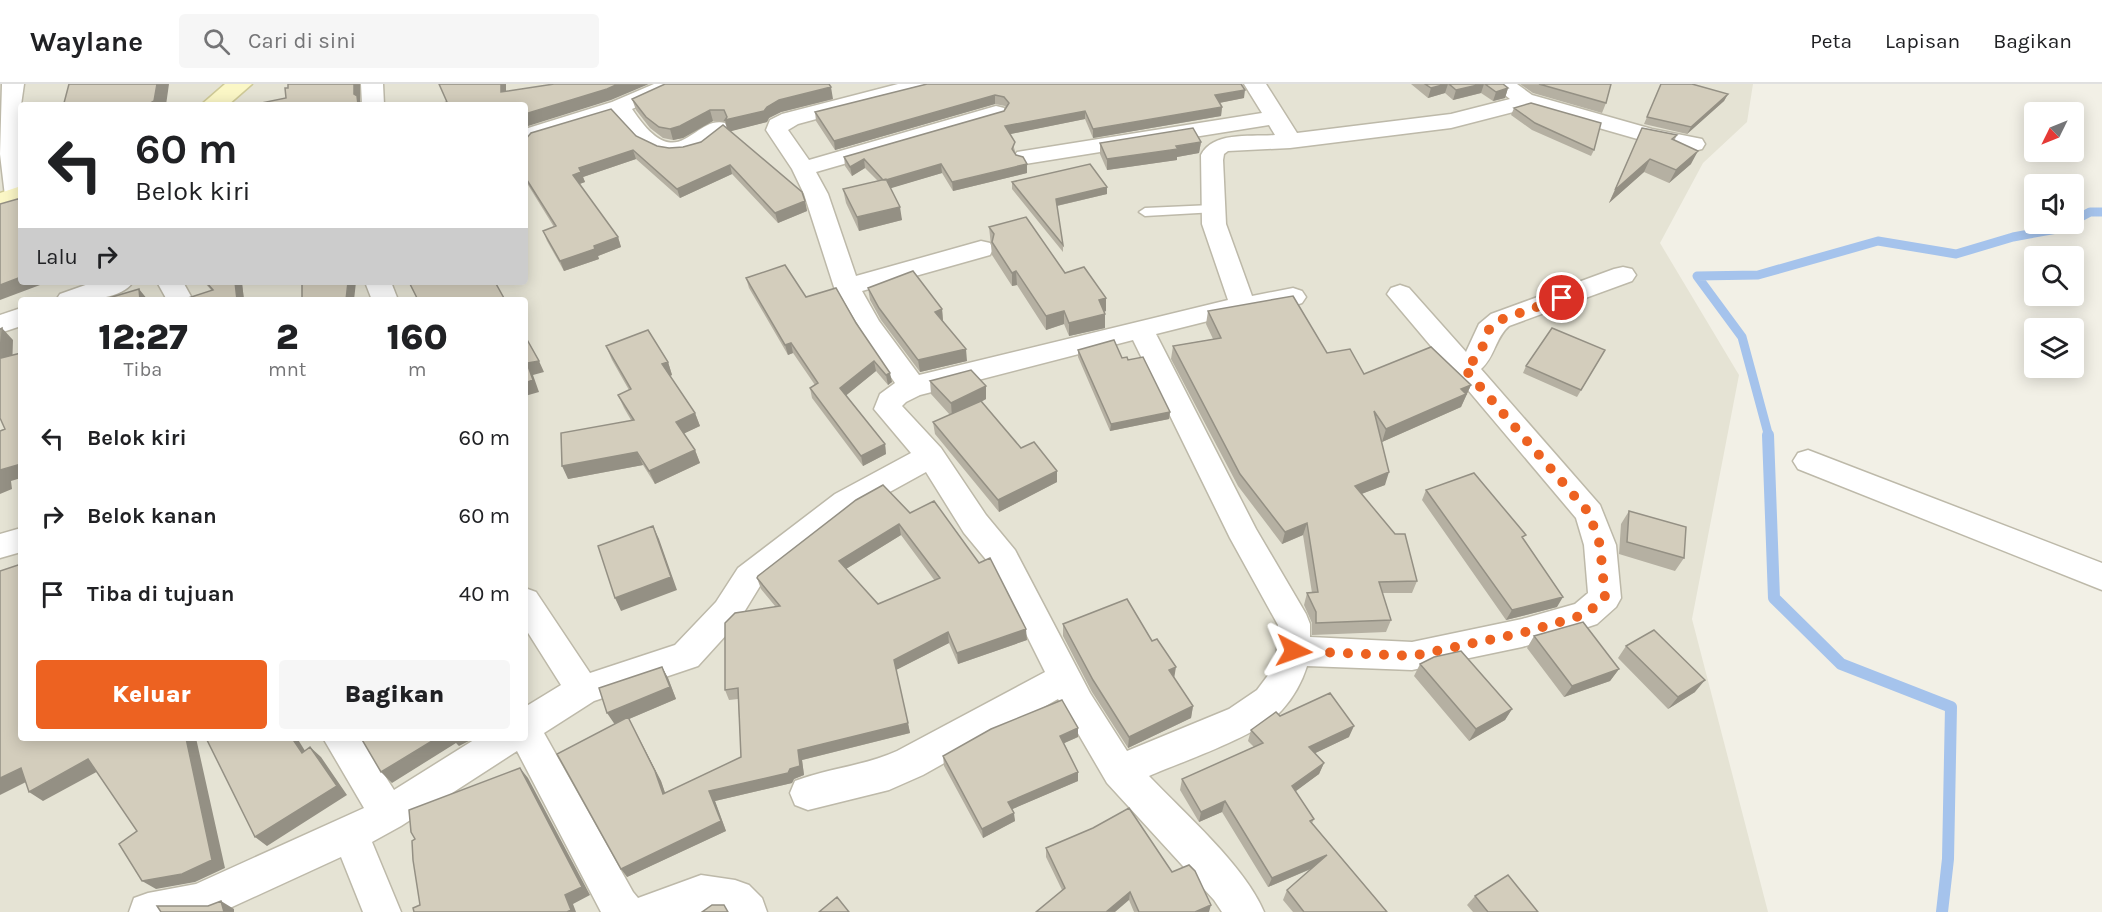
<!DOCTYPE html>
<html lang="id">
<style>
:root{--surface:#fff;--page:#f6f6f6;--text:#202124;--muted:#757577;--line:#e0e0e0;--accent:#ed6221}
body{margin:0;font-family:Karla,sans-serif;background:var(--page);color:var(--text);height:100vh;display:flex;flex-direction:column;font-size:22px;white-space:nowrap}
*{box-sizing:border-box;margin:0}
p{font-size:20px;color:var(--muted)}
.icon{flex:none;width:33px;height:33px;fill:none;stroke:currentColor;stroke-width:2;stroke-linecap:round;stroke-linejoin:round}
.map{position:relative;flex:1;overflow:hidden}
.side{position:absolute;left:18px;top:213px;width:510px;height:444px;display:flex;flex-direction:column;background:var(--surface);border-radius:6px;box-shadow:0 3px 15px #0003}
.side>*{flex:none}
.hud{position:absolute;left:18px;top:18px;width:510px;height:183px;border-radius:6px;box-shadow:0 3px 15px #0003;background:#fff;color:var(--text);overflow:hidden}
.needle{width:39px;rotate:227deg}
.fabs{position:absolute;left:2024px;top:18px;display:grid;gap:12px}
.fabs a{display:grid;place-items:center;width:60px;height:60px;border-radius:6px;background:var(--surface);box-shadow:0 3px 15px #0003;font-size:30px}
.pin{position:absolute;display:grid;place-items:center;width:51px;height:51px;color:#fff;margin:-26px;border:3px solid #fff;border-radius:50%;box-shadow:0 2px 6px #0007}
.me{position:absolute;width:66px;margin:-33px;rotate:94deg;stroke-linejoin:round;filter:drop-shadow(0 0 4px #0008)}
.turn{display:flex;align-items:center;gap:21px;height:126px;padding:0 18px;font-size:27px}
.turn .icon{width:78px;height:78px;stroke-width:2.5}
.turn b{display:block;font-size:42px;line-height:51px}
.then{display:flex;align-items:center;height:57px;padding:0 18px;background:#0003;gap:12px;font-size:22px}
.eta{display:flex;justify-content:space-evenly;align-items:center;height:102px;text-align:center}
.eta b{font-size:36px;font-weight:800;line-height:42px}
.cta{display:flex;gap:12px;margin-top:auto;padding:12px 18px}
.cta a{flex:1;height:69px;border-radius:6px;background:var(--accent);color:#fff;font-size:24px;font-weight:800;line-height:69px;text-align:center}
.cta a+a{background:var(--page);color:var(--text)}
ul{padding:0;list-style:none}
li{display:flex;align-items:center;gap:18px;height:78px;padding:0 18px}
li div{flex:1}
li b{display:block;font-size:22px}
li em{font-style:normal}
header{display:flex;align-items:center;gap:36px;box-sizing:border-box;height:84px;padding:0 30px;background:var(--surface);border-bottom:2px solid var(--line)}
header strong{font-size:28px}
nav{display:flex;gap:33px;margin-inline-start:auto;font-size:21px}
.search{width:420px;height:54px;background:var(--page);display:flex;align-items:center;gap:15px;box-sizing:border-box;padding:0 21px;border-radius:6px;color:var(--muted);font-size:22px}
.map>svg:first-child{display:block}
</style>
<header>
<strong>Waylane</strong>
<div class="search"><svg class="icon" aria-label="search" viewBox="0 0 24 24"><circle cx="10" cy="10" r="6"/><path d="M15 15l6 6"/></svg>Cari di sini</div>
<nav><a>Peta</a><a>Lapisan</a><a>Bagikan</a></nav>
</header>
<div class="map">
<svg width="2102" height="828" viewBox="0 0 2102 828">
<rect width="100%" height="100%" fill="#f2f0e6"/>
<path fill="#e5e3d4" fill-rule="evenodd" d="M0,0H1753L1747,38L1703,79L1660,159L1739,291L1692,535L1768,828H0ZM21,21H525V198H21ZM21,216H525V654H21Z"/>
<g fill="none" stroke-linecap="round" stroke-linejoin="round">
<path stroke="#a5c3ec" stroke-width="9" d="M2073,137L2090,128H2102
M1769,353L1742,253L1697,192L1758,191L1878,157L1956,170L2013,153L2057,145L2068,140"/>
<path stroke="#a5c3ec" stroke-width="12" d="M1768,351L1774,514L1841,580L1951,623L1948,775L1942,828"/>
<g stroke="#bdb9a9" stroke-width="3">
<path id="lane" d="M1212,121L1216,122V128L1145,132L1139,128L1145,124Z"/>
</g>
<g stroke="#bdb9a9" stroke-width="3">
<path id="street" d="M2,0H24L21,21V118L9,117L5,112L0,70Z
M361,0H383L384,21H362Z
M654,0H683L679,4L632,25C679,96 692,31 725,39L728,44C721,54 710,63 698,67C662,81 635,61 615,32L525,59V45L612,18Z
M898,0H934L930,4L798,40L788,46L809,76L996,22L1004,24L1007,29L1004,34L816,88L828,110L856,192L981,157L990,159L993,165L990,171L862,207L879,237L919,291L1228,216L1202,140L1201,71C1213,47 1251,53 1275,51L1269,41L1025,80L1017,78L1014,73L1017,68L1262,29L1244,0H1266L1297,49L1451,30L1510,15L1491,0H1517L1532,11L1652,45L1702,55L1705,60L1702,65L1694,67L1641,56L1529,24L1451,44L1290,64L1228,67L1224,70L1223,76L1226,140L1252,212L1293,204L1302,207L1306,213L1302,219L1293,222L1208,237L1156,250L1256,445L1306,530L1310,540V553L1412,558L1522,535L1575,520L1588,509L1584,461L1576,434L1387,210L1391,204L1400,201L1409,204L1466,268L1479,240L1491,230L1614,185L1623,183L1632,185L1636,191L1632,197L1509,242C1495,254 1495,273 1481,285L1600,421L1616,461L1621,514L1616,523L1597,540L1567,550L1522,563L1412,586L1307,582C1302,598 1293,614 1282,626C1260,651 1181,678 1149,692C1184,729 1245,782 1264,828H1222L1214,816L1107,699L1058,615L923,691L889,706L808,726L795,721L790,709L795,697C829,684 864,682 897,667L1045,588L993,484L964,449L926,388L857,426L760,502L738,538L698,582L594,617L544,649L633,808L638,814L701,791L735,796L749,801L762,814L767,828H601L517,667L401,742L372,758L401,828H363L341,773L221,828H129L134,814L148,809L196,800L364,724L323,654H361L394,706L477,654H525V623L561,601L525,544V504L536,508L590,589L675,561L716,518L738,484L835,410L911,369L874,325L880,310L895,299L860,248L834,203L804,110L792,85L766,46L770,36L782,30ZM1133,256L1230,454L1278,541L1277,567L1272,586L1257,606L1229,625L1127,667L1090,609L1015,466L986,431L941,364L902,322L906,318L920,311Z
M94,198H133C120,218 77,216 56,216L60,210Z
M157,198H183L193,216H167Z
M365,198H391L398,216H372Z
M21,224V242L0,249V231Z
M1808,366L2102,479V506L1798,385L1793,377L1798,369Z
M21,444V468L0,474V450Z"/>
</g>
<g stroke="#cfca97" stroke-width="3">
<path id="secondary" d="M225,0H252L228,21H201Z
M21,102V119L0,126V109Z"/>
</g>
<use href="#lane" fill="#fff" fill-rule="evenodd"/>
<use href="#street" fill="#fff" fill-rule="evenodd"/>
<use href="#secondary" fill="#fbf7c6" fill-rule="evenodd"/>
</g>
<path fill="#b5b0a2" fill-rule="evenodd" d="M927,0L1244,14L1219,19L1222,23L1221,32L1093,54L1085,35L1010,50L1015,67L1014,69L1027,80V89L953,107L942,89L890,104L902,136L859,147L846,119L843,105L878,97L865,84L852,92L845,82L844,73L1004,27L1006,24L1005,22L995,20L835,66L816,37L815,28Z
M1411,0H1503L1508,4L1505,14L1493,17L1481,9L1453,16L1445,9L1428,14Z
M1520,0H1611L1606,19L1602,29L1533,9Z
M1661,0L1728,10L1724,17L1687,50L1644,40Z
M632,15H833L781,28L769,34L767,38L730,47L805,117L807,127L778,139L732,90L680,114L636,75L583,93L585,98L579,100L618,153L621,163L598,172L599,175L564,187L547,157L543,147L554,143L525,96V56L636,52L657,62L669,64L683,63L701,58L727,45L725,38L713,37L683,54L673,56L663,54L650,44L636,26Z
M1514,24L1594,66L1591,72L1532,46L1511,31Z
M1642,44L1677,51L1674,57L1691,80L1669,99L1644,88L1609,119Z
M1201,58L1199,69L1177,73V76L1107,86L1100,70V59Z
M1012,98L1107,110L1057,122L1063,161V168L1012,105Z
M989,143L1106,214V227L1104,228L1105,230V244L1069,252L1064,240L1046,246L1017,201L1012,202L992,171Z
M746,194L806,213L836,204L892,298L888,301L876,287L846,311L885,360L886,370L863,382L812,314L810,304L815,301L793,269L788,271L749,204Z
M204,198H247L242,199L244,216H182L212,207Z
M868,204L942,225L943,237L967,277L920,288L881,236L870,216Z
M1208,227L1327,269L1364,290L1471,301L1461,323L1382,358L1381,356L1385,401L1361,410L1417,497L1412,509H1382L1391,536L1386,548L1312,551V539L1304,521L1307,509H1312L1303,451L1282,460L1238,402L1171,275L1173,262L1213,255L1206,240Z
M606,262L668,278L672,291L670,292L695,329L700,342L684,349L695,366L700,379L655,400L643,381L568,395L631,336L624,324L618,311L629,306L612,276Z
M1078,266L1128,276L1170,328L1169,335L1110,347L1078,273Z
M1601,273L1577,313L1523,289L1526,282Z
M930,297L986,302V315L981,318L1021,364L1057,398L999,428L935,350L933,338L950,331L931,310Z
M883,401L1027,556L958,580L949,559L896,586L910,649L802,676L804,691L794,695L792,699L715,717L726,747L627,793L614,640L662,583L668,594L676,615L629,635L661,697L665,709L741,673L738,615L729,616L725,606L775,522L761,505L757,494ZM901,451L935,497L878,520L846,485Z
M1426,406L1524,455L1557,523L1506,536L1422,416Z
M1629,427L1684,474L1675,487L1619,470L1621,440Z
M1063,540L1174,594L1193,622L1191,634L1128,664L1092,608L1063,552Z
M1534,552L1619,585L1610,597L1564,613L1527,564Z
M1626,562L1695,608L1668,625L1618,574Z
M1420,580L1512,625L1505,636L1469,657L1414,592Z
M1280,632L1349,653L1315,669L1324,679L1319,690L1295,707L1314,735L1312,739L1387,828H1293L1283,816L1287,806L1311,785L1268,803L1222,728L1199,738L1180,706L1182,695L1254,663L1248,657L1251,646Z
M1078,653L1064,659L1078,688V697L1012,725L1015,737L983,754L944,682L943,672Z
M1046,764L1172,788L1209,828H1134L1129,816L1062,806L1046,773Z
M1475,812L1538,828H1473L1467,821Z"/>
<path fill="#949084" d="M157,0H169L166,21H147Z
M354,0H360V17L362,21H358L354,10Z
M501,0H506V19L501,8Z
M618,0H649L611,16L525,43V30Z
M1446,0H1448L1445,9L1428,14L1431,4Z
M1482,0H1484L1481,9L1453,16L1456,6Z
M831,3L833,15L781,28L769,34L767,38L728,48L725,36L767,23L779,16Z
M1508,4L1505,14L1493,17L1496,8Z
M1245,6L1244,14L1214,20L1215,11Z
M1728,10L1724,17L1687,50L1691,43Z
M995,11V20L835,66L834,57Z
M1222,23L1221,32L1093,54V45Z
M710,26L713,37L683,54L673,56L670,45Z
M1085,27V35L1006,51L1005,42Z
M1201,58L1199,69L1177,73V76L1107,86V75Z
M633,66L636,75L583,93L585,98L577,101L573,91L579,84Z
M1698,67L1691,80L1669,99L1676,86Z
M864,75L865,84L852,92L850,83Z
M1650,75L1644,88L1609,119L1615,106Z
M941,80L942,89L885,106L884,97Z
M1027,80V89L953,107L952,98Z
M730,81L732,90L680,114L677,105Z
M1107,103V110L1056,122V115Z
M805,117L807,127L778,139L775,129Z
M900,123L902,136L859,147L857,133Z
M618,153L621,163L598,172L599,175L564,187L560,177L594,162Z
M1016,187L1017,201L1012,202V189Z
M21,193V198H48L0,216V201Z
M235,198H247L242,199L244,216H237Z
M348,198H356L354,216H346Z
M139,205L148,216H140Z
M1106,214V227L1098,230L1099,216Z
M942,225L943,237L935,228Z
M1064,227V240L1046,246V232Z
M1105,230V244L1069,252V239Z
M2,244L13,256L12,286L1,274Z
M791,259L793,269L788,271L785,261Z
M966,265L967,277L920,288L918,276Z
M539,277L544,288L533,291L539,308L525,312V299L527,279Z
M874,277L876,287L843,314L840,304Z
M668,278L672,291L667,293L662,280Z
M890,289L892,298L888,301L886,291Z
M1471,301L1461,323L1382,358L1386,345L1461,305Z
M986,302V315L952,333L951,319Z
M1170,328L1169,335L1110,347L1111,340Z
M695,329L700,342L681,351L676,338Z
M885,360L886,370L863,382L861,372Z
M695,366L700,379L655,400L649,387Z
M637,368L643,381L568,395L562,382Z
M21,380V394L11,397L12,405L0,410V386Z
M1057,387V398L999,428L998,416Z
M1389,388L1385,401L1351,414L1355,402Z
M1307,439L1303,451L1282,460L1285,448Z
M899,440L901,451L841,488L839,477Z
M653,442L659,455L677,506L621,527L615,514Z
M1563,513L1557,523L1506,536L1512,526Z
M1026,545L1027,556L958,580L957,569Z
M948,548L949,559L896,586L894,576Z
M662,583L668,594L676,615L629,635L661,697L669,720L607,629Z
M1176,583L1174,595L1169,586Z
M1619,585L1610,597L1564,613L1572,602Z
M1705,596L1695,608L1668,625L1678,613Z
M1193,622L1191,634L1128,664L1129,653Z
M1512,625L1505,636L1469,657L1476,645Z
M908,639L910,649L802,676L804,691L794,695L792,699L715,717L726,747L627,793L621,785L709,707L798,666Z
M1354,642L1349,653L1305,674L1309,663Z
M1078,644V653L1060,661V652Z
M186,654H196L225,784L195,798L156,805L142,797Z
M292,654H297L312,678L302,669Z
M437,654H475L459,662L456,659L392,699L381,688Z
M310,663L321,673L347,711L267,762L255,753Z
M88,675L102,685L43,717L29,708Z
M1324,679L1319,690L1288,713L1292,702Z
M21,684L36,693L0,711V694Z
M520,684L528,694L590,811L573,820L576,828H567L565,811Z
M1078,688V697L1008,727V718Z
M1225,717L1222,728L1199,738L1201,728Z
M1014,729L1015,737L983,754L982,745Z
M1327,771L1322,780L1268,803L1272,794Z
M1130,808L1129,816L1115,828H1106Z
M221,817L234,825V828H224Z
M1211,821L1209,828H1195Z"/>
<path fill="#d3cdbc" stroke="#949084" stroke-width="1.5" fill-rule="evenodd" d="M69,0H157L154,17L147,21H48L64,19Z
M288,0H354V10L357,12L358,21H251L286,14L285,4H288Z
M439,0H501V8L554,0H618L607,5L525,30V21H437L447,18Z
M665,0H829L831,3L779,16L767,23L764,27L725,36L727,33L724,26H710L680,42L670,45L659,43L646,33L632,15Z
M927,0H1241L1245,6L1215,11L1222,23L1093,45L1085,27L1005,42L1015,58L1012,65L1016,71L1023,73L1027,80L952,98L941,80L886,96H883L864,75L850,83L844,73L1004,27L1009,19L1004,13L995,11L834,57L815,28Z
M1425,0H1446L1431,4Z
M1449,0H1482L1456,6Z
M1485,0H1503L1508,4L1496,8Z
M1539,0H1611L1606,19Z
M1661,0H1692L1728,10L1691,43L1647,33Z
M1531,19L1601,39L1594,66L1535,39L1514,24Z
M611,25L636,52L657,62L669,64L683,63L701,58L723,41L802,108L805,117L775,129L730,81L677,105L633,66L579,84L581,88L573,91L618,153L594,162L595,165L560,177L543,147L556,142L525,93V56L531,49Z
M1193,44L1201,58L1176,62L1178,65L1107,75L1100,59Z
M1642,44L1677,51L1672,55L1698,67L1676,86L1650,75L1615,106Z
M1090,80L1107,103L1056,115L1063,161L1012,98Z
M886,95L900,123L857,133L843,105Z
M21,114V193L0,201V120Z
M1026,133L1065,189L1084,183L1106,214L1099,216L1105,230L1069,239L1064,227L1046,232L1016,187L1012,189L992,158L994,150L989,143Z
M785,181L806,213L836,204L856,239L890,289L886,291L874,277L840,304L885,360L861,372L810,304L818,299L791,259L785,261L746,194Z
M913,187L942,225L935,228L966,265L918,276L879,224L868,204Z
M206,198H235L237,216H182L213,206Z
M302,198H348L346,216H302Z
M409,198H495L505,216H418Z
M139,205L140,216H102Z
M1293,212L1327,269L1350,265L1364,290L1431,263L1471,301L1461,305L1466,310L1386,345L1374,327L1389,388L1355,402L1395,450H1405L1417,497L1379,498L1391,536L1316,539V528L1307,509L1318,508L1307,439L1285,448L1240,390L1173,262L1221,254L1208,227Z
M2,244L1,274L21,269V380L0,386V347L5,345L0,334V245Z
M1552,244L1605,266L1581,306L1526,282Z
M648,246L668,278L662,280L695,329L676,338L695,366L649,387L637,368L562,382L561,349L634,336L618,311L631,305L606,262Z
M525,252L539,277L527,279L533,296L525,299Z
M1114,256L1122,274L1127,273L1128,276L1143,273L1170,328L1111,340L1078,266Z
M971,286L986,302L951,319L930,297Z
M981,317L1021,364L1034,358L1057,387L998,416L933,338Z
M1474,389L1526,451L1522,453L1563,513L1512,526L1426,406Z
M883,401L910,429L934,417L979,479L990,474L1026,545L957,569L948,548L894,576L908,639L798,666L800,682L790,685L788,689L709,707L721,737L621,785L557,670L628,633L655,687L663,710L741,673L738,604L725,606V539L735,529L780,522L757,494L758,492L856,416ZM899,440L940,494L878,520L839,477Z
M1629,427L1686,443L1684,474L1627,458Z
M653,442L671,493L615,514L598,462Z
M21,480V654H186L212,776L182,790L142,797L119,760L137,747L88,675L29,708L21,684L0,694V487Z
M1127,515L1152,557L1157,555L1176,583L1169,586L1193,622L1129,653L1093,596L1063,540Z
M1583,538L1619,585L1572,602L1534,552Z
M1654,546L1705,596L1678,613L1626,562Z
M1461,567L1512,625L1476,645L1420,580L1434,573Z
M662,583L670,603L607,629L599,604Z
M1330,609L1354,642L1309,663L1324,679L1292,702L1314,735L1310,737L1387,828H1304L1287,806L1327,771L1272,794L1225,717L1201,728L1182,695L1263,659L1251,646L1276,628L1280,632Z
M1062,616L1078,644L1060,652L1078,688L1008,718L1014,729L982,745L943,672L991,645Z
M206,654H292L302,669L310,663L337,702L255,753Z
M361,654H437L381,688Z
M520,684L582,803L565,811L571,826L567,828H414L413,824L420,821L413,776L412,757L415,755L411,748L409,726Z
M1129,724L1172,788L1189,781L1195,787L1211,821L1195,828H1139L1130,808L1106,828H1036L1065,804L1046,764L1093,744Z
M1508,791L1538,828H1488L1475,812Z
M837,813L849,828H819Z
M221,817L224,828H161L157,822H208Z
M712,821H724L728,828H702Z"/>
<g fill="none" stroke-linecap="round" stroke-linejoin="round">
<path stroke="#ed6221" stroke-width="10" stroke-dasharray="0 18" d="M1294,567L1412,572L1522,549L1567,536L1586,530L1605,514L1600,461L1589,429L1464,284L1479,272L1490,243L1500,236L1562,214"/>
</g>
</svg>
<div class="fabs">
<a><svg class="needle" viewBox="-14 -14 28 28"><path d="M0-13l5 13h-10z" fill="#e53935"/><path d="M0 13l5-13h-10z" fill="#757577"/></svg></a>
<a><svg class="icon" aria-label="sound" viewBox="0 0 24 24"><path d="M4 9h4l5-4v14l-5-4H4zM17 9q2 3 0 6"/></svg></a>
<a><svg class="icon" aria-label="search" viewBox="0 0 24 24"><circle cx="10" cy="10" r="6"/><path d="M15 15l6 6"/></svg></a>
<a><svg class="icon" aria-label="layers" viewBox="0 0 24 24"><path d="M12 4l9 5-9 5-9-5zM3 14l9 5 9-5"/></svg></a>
</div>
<div class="pin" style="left:1562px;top:214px;background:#d93025"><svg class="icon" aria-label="arrive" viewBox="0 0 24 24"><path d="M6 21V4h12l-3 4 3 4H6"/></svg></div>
<svg class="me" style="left:1294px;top:567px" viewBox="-20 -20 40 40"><path d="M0-17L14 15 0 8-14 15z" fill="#ed6221" stroke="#fff" stroke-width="4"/></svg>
<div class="hud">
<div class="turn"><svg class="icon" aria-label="left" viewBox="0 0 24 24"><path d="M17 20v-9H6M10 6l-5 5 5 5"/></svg><div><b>60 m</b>Belok kiri</div></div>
<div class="then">Lalu<svg class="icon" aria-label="right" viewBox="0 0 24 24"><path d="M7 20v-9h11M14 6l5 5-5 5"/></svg></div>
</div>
<section class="side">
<div class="eta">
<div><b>12:27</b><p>Tiba</p></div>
<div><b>2</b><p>mnt</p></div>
<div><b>160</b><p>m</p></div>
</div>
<ul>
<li><svg class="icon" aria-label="left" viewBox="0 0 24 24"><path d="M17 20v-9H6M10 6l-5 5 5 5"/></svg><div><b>Belok kiri</b></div><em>60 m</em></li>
<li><svg class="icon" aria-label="right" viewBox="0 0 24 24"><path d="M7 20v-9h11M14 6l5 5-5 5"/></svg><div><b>Belok kanan</b></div><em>60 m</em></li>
<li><svg class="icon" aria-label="arrive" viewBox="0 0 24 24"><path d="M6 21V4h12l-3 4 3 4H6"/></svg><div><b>Tiba di tujuan</b></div><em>40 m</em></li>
</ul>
<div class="cta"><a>Keluar</a><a>Bagikan</a></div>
</section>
</div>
